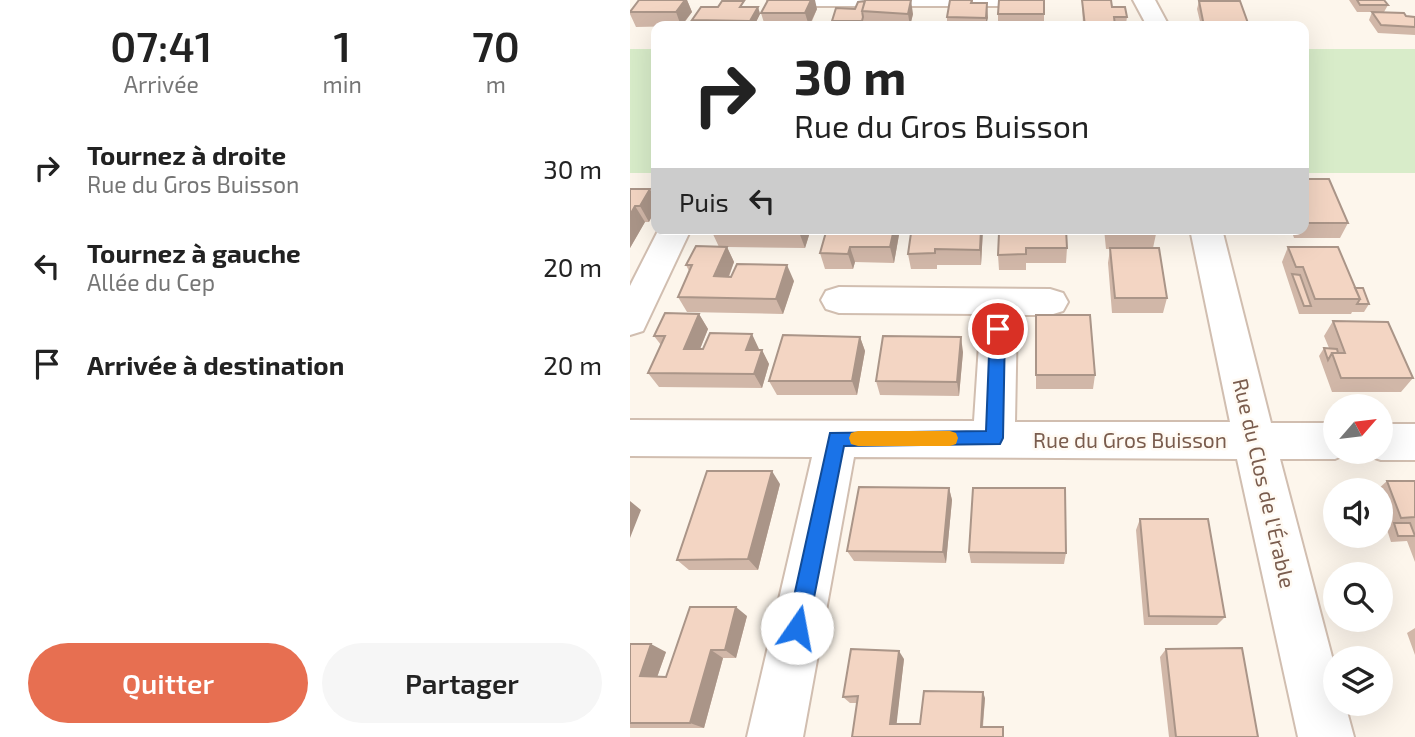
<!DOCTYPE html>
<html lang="fr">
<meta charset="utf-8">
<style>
:root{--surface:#fff;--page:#f6f6f6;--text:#222;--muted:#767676;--accent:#e76f51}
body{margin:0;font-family:"Exo 2",sans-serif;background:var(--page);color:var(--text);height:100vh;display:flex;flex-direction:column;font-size:26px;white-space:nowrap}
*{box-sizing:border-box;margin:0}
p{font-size:23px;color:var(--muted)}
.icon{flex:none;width:38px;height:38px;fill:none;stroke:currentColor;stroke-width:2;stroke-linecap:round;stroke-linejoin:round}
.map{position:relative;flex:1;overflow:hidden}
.side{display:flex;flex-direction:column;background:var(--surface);width:630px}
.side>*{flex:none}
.guide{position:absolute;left:21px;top:21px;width:658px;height:214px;border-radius:14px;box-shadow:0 7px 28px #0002;background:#fff;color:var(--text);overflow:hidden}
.needle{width:46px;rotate:62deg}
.controls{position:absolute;left:693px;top:394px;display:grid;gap:14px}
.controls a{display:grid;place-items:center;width:70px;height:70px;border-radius:50%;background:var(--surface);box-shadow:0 7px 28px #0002;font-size:35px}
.pin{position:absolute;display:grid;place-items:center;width:60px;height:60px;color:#fff;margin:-30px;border:4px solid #fff;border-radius:50%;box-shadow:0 2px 7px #0007}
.me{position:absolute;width:77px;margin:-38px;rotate:12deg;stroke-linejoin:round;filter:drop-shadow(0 0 5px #0008)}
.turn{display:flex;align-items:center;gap:24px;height:147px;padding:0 28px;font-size:32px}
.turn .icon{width:91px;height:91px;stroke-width:2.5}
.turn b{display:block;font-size:49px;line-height:60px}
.then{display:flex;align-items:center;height:66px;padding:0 28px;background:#0003;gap:14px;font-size:26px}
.eta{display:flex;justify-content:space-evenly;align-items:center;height:119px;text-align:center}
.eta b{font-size:42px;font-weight:600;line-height:49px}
.primary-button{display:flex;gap:14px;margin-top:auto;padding:14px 28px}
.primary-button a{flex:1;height:80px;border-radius:42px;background:var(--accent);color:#fff;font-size:28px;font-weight:600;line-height:80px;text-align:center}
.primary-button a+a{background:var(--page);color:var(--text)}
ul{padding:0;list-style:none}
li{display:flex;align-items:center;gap:21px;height:98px;padding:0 28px}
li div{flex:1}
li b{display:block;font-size:26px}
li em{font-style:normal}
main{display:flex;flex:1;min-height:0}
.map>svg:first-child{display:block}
</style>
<main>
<section class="side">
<div class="eta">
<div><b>07:41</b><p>Arrivée</p></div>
<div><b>1</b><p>min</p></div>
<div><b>70</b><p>m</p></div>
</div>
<ul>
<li><svg class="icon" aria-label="right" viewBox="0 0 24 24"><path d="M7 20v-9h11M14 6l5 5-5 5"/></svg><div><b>Tournez à droite</b><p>Rue du Gros Buisson</p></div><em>30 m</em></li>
<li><svg class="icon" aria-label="left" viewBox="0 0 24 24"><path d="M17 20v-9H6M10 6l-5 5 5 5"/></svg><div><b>Tournez à gauche</b><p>Allée du Cep</p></div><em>20 m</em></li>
<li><svg class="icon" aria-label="arrive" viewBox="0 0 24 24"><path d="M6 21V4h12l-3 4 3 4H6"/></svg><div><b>Arrivée à destination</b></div><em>20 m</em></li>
</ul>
<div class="primary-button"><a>Quitter</a><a>Partager</a></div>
</section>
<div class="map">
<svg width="785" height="737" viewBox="0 0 785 737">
<rect width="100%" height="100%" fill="#fdf6ec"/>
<path fill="#d8ecc9" d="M0,49H26V173H0Z
M674,49H785V173H674Z"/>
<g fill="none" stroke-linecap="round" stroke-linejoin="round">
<g stroke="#d1beb0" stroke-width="4">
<path id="minor" d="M138,0H410L407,5L399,6H149L141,5Z
M503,0H525L539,26H517Z
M29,229H61L13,331L0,335V286Z
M560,229H592L641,423H705V452H721L705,459H650L705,668V704H715L724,737H668L607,459L224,457L173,737H117L182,457L0,456V420L344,421L351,314L209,313L196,309L191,300L196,291L209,287L420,289L433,293L438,302L433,311L420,315H387L385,422H600Z
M751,424H785V460H751L736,455L735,452H751Z"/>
</g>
<use href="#minor" fill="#fff" fill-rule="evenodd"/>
</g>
<path fill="#d1b7a8" d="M9,0H57L62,12L52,26L6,27L0,14V11Z
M320,0H343V3H357V26H317V17Z
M452,0L482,7L497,17L496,24L485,25V26H453Z
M582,0H587L585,1L619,26H571L567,9L569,1H584Z
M719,0H754L758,5L754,12H727Z
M116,7H128L130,14L124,26H64L62,20Z
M206,8L283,14L280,26L235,25L234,26H203L202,21Z
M187,9L180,26H135L131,13Z
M742,12L785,17V35L748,33L739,20Z
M368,14H414V26H368Z
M674,179L718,223L710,238H664L661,229H674Z
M0,189H20L19,222H15L0,248Z
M223,229H270L264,263L225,262L223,269H195L190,253L224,232Z
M309,229H353L351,265H307V269H281L278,254L309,233Z
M392,229H436L437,248L436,263H396V270H369L368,255L392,233Z
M474,229H525L526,234L523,248L537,298L533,313H482L478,263L480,249H476Z
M82,232H180L175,248L97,247L104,262L99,277L164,281L153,314L57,312L48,297L59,271L56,265L89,247Z
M658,247L725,288L739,304L734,312H722L721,314H669L652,262Z
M69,314L78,329L70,349H129V350H132L139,364L132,388L29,387L18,373L31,345L24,336Z
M406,315L465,375L463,389H406Z
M703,321L783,378L771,392H702L689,356L694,348H699L694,336Z
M230,337L235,351L227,395H147L139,381Z
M333,352L329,396L250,395L246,381Z
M757,481H785V562L777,541L761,542L751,511V490H747Z
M150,484L128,570H59L47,560Z
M319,488L322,500L316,563L224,561L217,551Z
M510,519L595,617L587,625H514L506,530Z
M339,552L436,553L434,564L341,563Z
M117,616L106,658H93L74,728H0V644L36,652L27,677H36Z
M785,628V655L777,633Z
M536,649L628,737H539L530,657Z
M274,659L266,724H290L355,698L353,727H373L374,732L222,737L227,703H220L213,697Z"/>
<path fill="#aa9588" d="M55,0H57L62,12L51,26L46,12Z
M181,0H185L187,9L179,26L175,13Z
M281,0L283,14L280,26L278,14Z
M357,3L358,18L356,26V18Z
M128,7L130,14L124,26H122L120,21Z
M20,189L26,201V209L19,222L10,206Z
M5,206L15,222L0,248V215Z
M170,229H180V232L175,248L169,232Z
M264,229H270L264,263L260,247Z
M351,229H353L351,265L350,250Z
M97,247L104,262L93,291L84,276Z
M220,247L225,262L223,269L218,254Z
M157,265L164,281L153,314L146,299Z
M69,314L78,329L64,364L54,349Z
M122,334L129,349L124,364L116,350Z
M230,337L235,351L227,395L222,381Z
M331,337L333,352L329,396L327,382Z
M132,350L139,364L132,388L124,374Z
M142,471L150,484L128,570L118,559Z
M319,488L322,500L316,563L313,552Z
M0,501L11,510L0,538Z
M106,607L117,616L106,658L95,650Z
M21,644L36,652L25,683L10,676Z
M81,650L93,658L74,728L60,723Z
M269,651L274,659L266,729L260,724Z
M353,692L355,698L352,732L351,727Z"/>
<path fill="#f3d5c3" stroke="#aa9588" stroke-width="2" d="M9,0H55L46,12H0Z
M138,0H181L175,13H131Z
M235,0H281L278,14L232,11Z
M320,0H342L341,3H357L356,18L317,17Z
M369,0H414V14H368Z
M452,0H481L482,7H495L497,17H484L485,25L455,26Z
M727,0H754L758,5H730Z
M92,1H114L110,7H128L120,21L62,20L71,7H88Z
M235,1L232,11L233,17L232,21H202L206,8L225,9L228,2Z
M569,1H610L619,26H574Z
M742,12L774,13L776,16L785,17V27L751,25Z
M674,179H699L718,223H674Z
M0,189H20L10,206H5L0,215Z
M83,229H170L169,232H82Z
M238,229H264L260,247H220L218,254L190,253L196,232H237Z
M323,229H351L350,250L305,249V253L278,254L281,233H322Z
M410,229H436L437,248H396V254L368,255L369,233H410Z
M478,229H525L526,234H478Z
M66,246L97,247L84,276L101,277L107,264L157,265L146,299L48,297L62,265H56Z
M658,247H708L730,299H685L673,267H666Z
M480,248H529L537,298H485Z
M662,274L670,275L681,306H674Z
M725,288H733L739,304H727L730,299Z
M35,313L69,314L54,349H73L80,333L122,334L116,350H132L124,374L18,373L35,336H24Z
M406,315H460L465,375H406Z
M703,321L758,322L783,378H711L702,353H715Z
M153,335L230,337L222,381H139Z
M253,336L331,337L327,382L246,381Z
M694,348L707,349L708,353H702L698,360Z
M77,471H142L118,559L47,560Z
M757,481H785V517L771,518Z
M229,487L319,488L313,552L217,551Z
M343,488H435L436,553L339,552Z
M510,519H578L595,617L519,616Z
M764,523H780L785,536H768Z
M60,607H106L95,650H81L60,723H0V644H21L10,676L36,677Z
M612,648L628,737H546L536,649Z
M221,649L269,651L260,724H290L294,691L353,692L351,727H373V737H222L228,696L213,697Z"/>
<path fill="#1a73e8" stroke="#114b97" stroke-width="2" d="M368,323L375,329L373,438L370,444L214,446L178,628L174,636L167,639L160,636L157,628L200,433L356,431L360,329Z"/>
<path fill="#f59e0b" d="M228,431H320L326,433L328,438L326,444L320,446H228L221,444L219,438L221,433Z"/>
<g text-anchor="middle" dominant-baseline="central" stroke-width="5" stroke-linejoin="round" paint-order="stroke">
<g font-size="21" fill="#7a5c4d" stroke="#fffaf3">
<text x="500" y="439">Rue du Gros Buisson</text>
<text transform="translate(635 483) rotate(77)">Rue du Clos de l'Érable</text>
</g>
</g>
</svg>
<div class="controls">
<a><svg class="needle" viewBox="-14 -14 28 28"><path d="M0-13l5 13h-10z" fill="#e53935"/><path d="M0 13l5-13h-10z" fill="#767676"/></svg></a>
<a><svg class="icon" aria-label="sound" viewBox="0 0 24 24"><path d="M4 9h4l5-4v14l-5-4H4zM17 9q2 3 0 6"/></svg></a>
<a><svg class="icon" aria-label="search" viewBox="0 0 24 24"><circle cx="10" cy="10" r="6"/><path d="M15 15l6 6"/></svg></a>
<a><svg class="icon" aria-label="layers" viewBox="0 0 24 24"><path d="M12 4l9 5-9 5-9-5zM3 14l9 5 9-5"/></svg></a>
</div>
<div class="pin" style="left:368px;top:329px;background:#d93025"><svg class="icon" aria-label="arrive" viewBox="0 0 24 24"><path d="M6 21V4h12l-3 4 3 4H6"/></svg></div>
<svg class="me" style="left:167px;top:628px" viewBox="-20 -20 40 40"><circle r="19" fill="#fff"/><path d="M0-13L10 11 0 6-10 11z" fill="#1a73e8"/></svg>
<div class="guide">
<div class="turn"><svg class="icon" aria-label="right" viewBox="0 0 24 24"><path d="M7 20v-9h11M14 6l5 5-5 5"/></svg><div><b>30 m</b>Rue du Gros Buisson</div></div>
<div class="then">Puis<svg class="icon" aria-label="left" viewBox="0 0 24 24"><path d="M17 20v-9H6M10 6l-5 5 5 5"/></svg></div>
</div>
</div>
</main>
